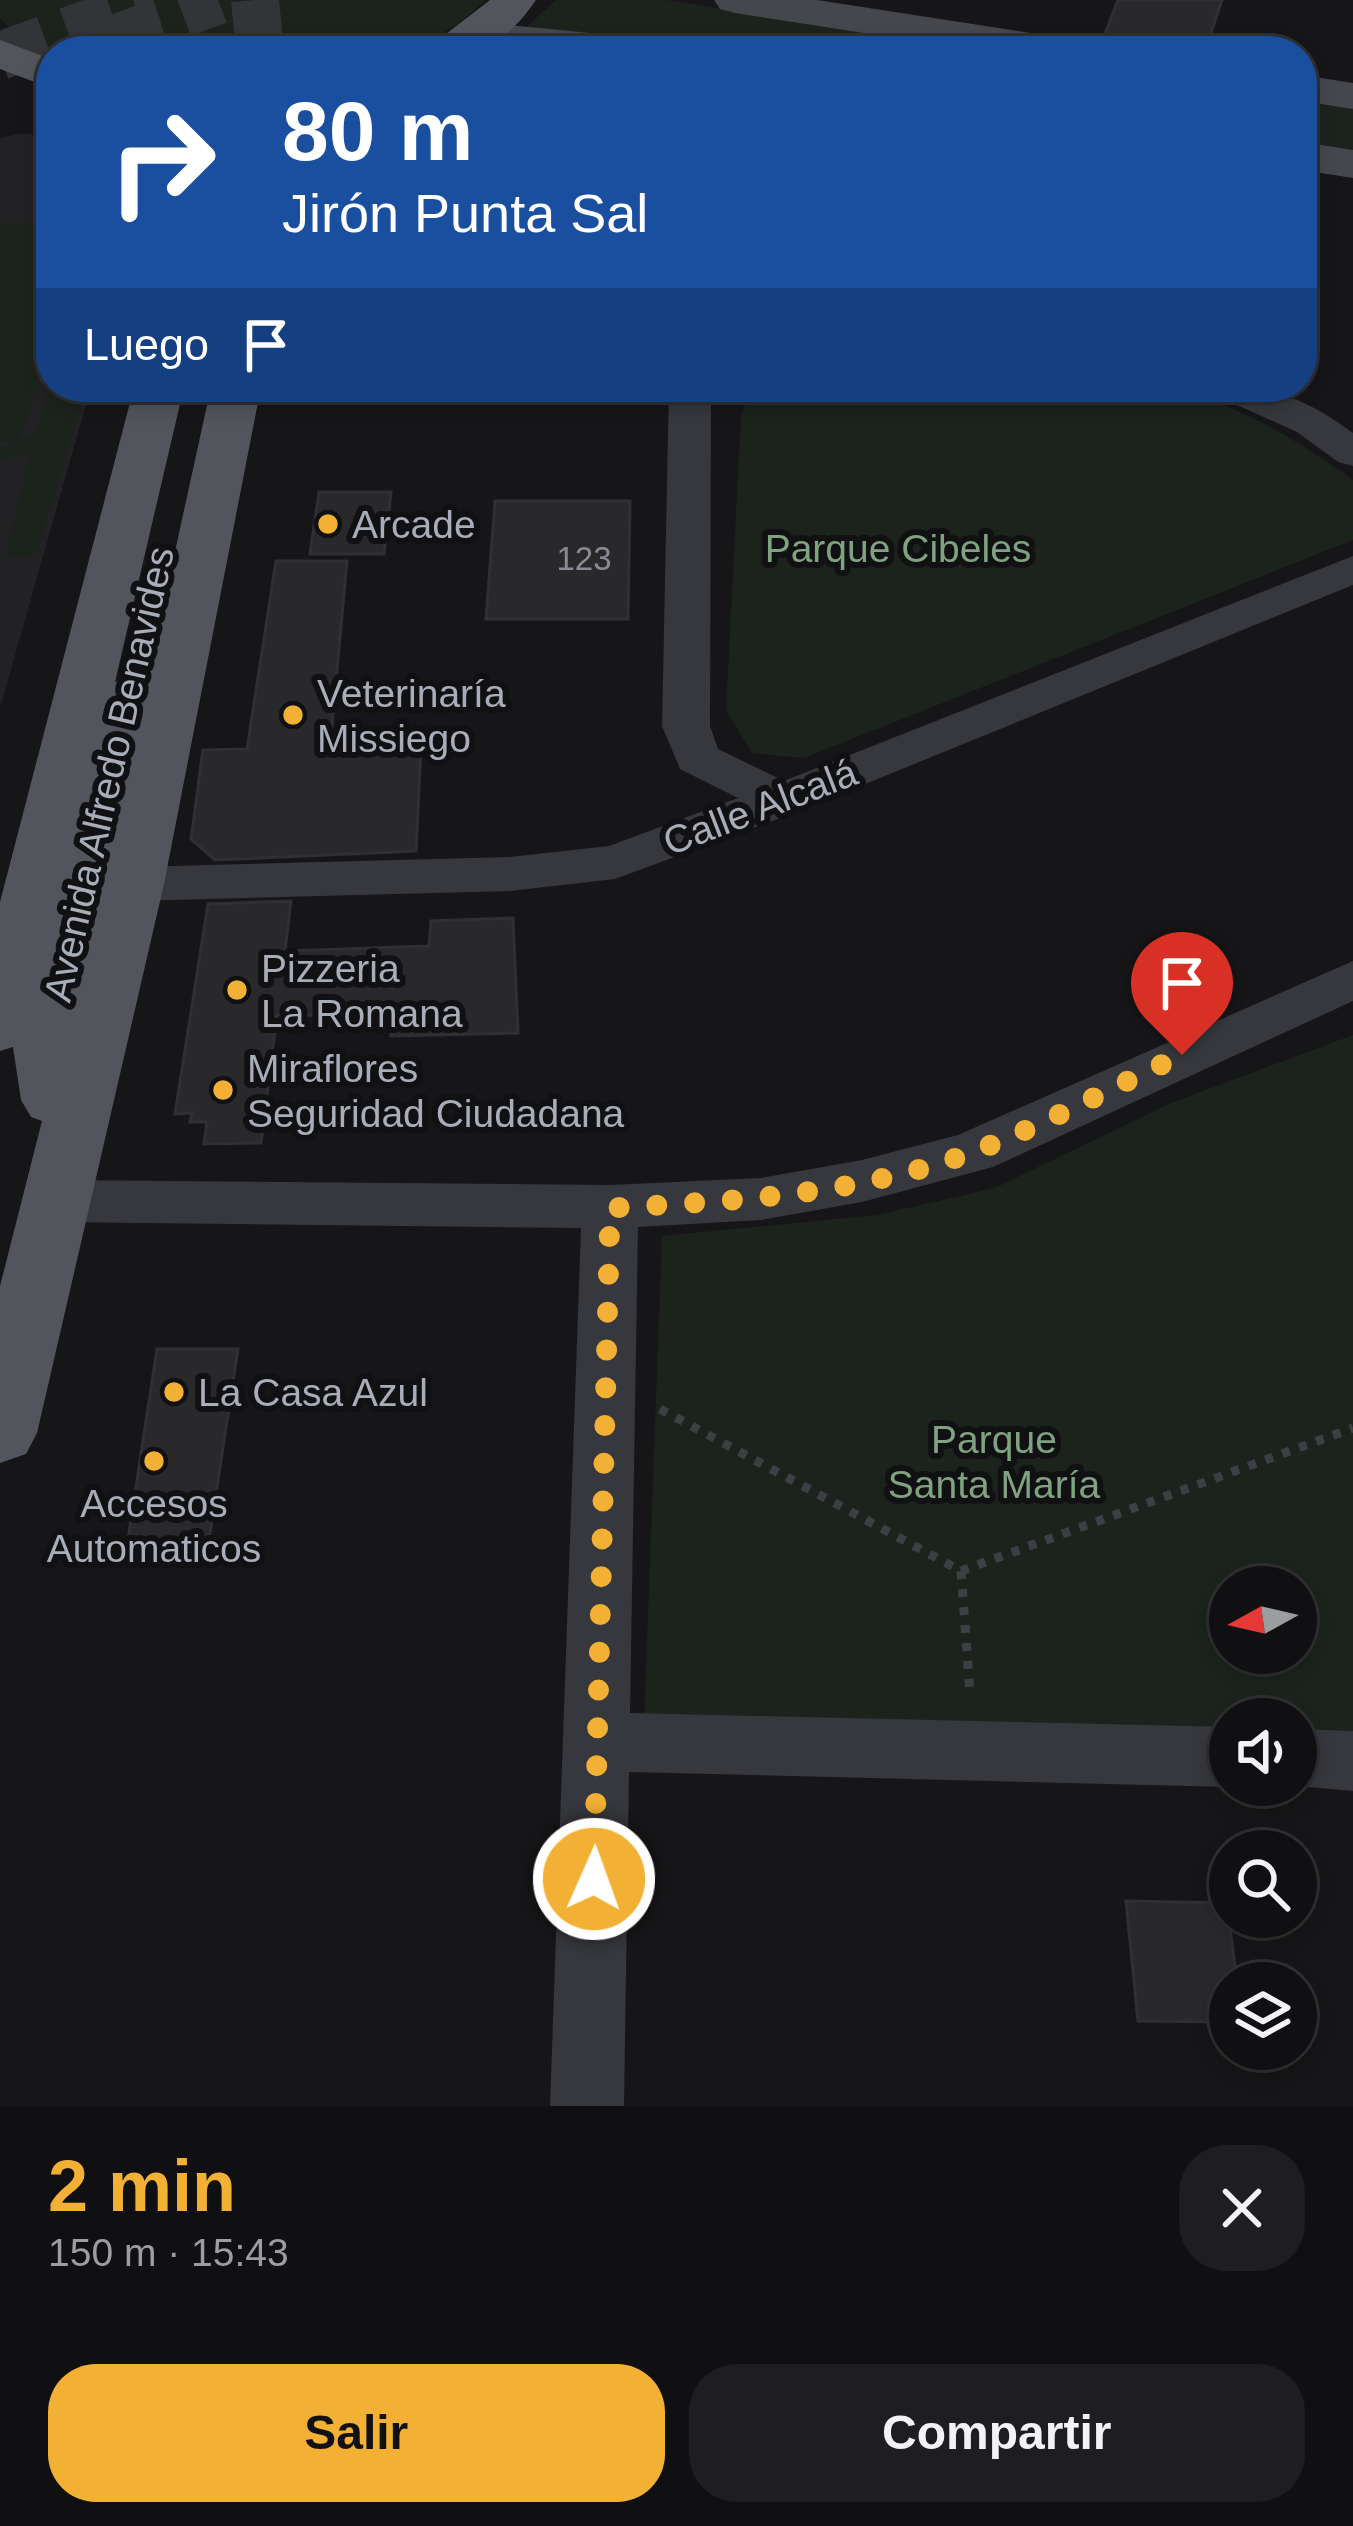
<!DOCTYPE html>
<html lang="es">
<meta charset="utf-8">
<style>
:root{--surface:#101012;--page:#1e1e20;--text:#f1f3f6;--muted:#9c9d9f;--line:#303032;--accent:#f2b134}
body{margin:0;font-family:Arial,sans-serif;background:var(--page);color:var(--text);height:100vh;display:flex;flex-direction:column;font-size:45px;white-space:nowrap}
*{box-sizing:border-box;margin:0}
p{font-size:39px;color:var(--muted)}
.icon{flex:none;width:66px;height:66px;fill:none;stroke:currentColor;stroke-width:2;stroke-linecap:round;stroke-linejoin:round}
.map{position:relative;height:2106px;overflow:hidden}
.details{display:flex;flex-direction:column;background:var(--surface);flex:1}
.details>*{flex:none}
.banner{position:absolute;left:36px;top:36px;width:1281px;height:366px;border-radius:48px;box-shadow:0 6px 18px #0003,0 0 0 3px var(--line);background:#1a4fa0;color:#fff;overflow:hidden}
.needle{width:78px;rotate:262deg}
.tools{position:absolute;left:1209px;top:1566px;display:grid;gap:24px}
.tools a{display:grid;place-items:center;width:108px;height:108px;border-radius:50%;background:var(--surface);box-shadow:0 6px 18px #0003,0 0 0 3px var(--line);font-size:60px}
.pin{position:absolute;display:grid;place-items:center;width:102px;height:102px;color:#fff;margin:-123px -51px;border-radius:50% 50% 50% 0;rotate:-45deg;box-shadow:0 0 12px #0007}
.pin .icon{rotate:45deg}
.me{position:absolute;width:132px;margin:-66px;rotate:2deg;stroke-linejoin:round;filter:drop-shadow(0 0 9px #0008)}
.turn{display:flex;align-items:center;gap:42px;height:252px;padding:0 48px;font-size:54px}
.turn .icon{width:156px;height:156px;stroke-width:2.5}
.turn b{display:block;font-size:84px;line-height:102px}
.then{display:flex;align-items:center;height:114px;padding:0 48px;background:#0003;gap:24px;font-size:45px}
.round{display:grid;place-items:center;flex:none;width:126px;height:126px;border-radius:48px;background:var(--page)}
.overview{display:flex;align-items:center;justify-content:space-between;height:204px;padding:0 48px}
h1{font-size:72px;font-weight:700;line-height:90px;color:var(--accent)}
.action{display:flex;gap:24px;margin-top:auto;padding:24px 48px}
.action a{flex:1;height:138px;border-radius:48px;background:var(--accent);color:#111;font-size:48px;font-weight:700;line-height:138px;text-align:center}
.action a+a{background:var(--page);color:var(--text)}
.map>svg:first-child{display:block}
</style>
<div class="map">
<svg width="1353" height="2106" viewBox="0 0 1353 2106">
<rect width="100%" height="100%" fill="#161618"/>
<path fill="#222225" d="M18,134H51V387H91L0,708V138Z"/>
<path fill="#1c231d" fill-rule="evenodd" d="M0,0H486L456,26L408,51H51V55L19,38L0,18Z
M556,0H666L993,51H699L579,32L523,30Z
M1302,99L1353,107V155L1302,147Z
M0,223L51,224V341L19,442H0Z
M51,382V387H86L36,557H6L30,453L0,460V449L35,435Z
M752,387H1163C1240,404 1289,435 1353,480V540L804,758L752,753L726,710L741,415Z
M1353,1035V1735L1296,1734V1719H1230V1733L644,1722L662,1236L877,1215L995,1188L1171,1103ZM1230,1587H1296V1653H1230Z"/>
<path fill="#29292c" stroke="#303034" stroke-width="3" d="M1118,0H1222L1205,51L1103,39Z
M319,492H391L384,554H310Z
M495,501H630L628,619H486Z
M276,561H347L330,748L421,746L416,851L215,860L191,839L203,750L247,749Z
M291,901L285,951L429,946L431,921L513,918L518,1033L391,1036L394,1016L277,1015L261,1143L204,1144L207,1122H190L192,1113L175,1114L208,904Z
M157,1349H238L207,1553L126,1552Z
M1126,1901L1227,1903L1237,1983H1230V2022L1138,2021Z"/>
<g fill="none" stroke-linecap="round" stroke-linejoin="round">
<path stroke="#333438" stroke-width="48" stroke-dasharray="48 24" stroke-linecap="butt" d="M255,0L260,51
M115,39L218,0
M0,56L153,0"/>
<path stroke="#3d3f44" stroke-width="9" stroke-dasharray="8 10" stroke-linecap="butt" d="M660,1409L961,1571L970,1694
M961,1571L1353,1428"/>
<path fill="#37383d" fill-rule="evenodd" d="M669,387H711L710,726L718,749L784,781L1353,556V585L799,811L615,879L510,891L133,901L115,896L108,884L115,872L133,867L510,857L609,846L738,798L680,769L662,726Z
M1211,387C1273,387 1302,396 1353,433V466L1338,462L1297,432L1217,396Z
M1353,961V1001L993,1167L862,1202L761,1220L638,1227L630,1713L1230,1727V1785H1235L1230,1787L629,1772L624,2106H550L581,1228L56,1222L36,1216L28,1201L36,1186L56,1180L610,1185L761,1178L862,1160L958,1135Z
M1296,1729L1353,1731V1791L1285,1785H1296Z"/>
<path fill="#45474d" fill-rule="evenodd" d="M714,0H817L1063,38L1078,42L1085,51H980L735,13L720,9Z
M477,22L642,38L657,42L664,51H509L462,44L456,35L462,26Z
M1302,75L1353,83V109L1302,101Z
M1302,142L1353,150V178L1302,170Z"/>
<path fill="#53555c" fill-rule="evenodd" d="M490,0H536C502,49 480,51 424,51Z
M0,40L51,59V88L0,69Z
M134,387H184L115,682L126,679L146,684L211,387H261L164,884L37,1433L26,1454L0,1463V1286L42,1121L31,1117L21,1100L13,1047L0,1051V902Z"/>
</g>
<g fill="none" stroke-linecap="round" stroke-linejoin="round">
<path stroke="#f2b134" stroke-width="21" stroke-dasharray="0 37.8" d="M594,1879L610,1208C732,1201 858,1195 973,1152C1044,1125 1113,1087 1182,1055"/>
</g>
<g fill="#f2b134" stroke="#111113" stroke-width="4.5">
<circle cx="328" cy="524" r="12"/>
<circle cx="293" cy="715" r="12"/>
<circle cx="237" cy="990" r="12"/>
<circle cx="223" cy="1090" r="12"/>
<circle cx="174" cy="1392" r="12"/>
<circle cx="154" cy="1461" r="12"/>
</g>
<g text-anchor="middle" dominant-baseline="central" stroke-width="12" stroke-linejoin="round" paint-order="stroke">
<g font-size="33" fill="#888b94">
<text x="584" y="558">123</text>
</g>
<g font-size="39" fill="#a8adb8" stroke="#111113" text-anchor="start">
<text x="352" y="524">Arcade</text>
<text x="317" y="693">Veterinaría<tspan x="317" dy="45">Missiego</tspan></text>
<text x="261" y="968">Pizzeria<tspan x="261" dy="45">La Romana</tspan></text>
<text x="247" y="1068">Miraflores<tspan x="247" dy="45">Seguridad Ciudadana</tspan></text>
<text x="198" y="1392">La Casa Azul</text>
<text x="154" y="1503" text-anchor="middle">Accesos<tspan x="154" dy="45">Automaticos</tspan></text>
</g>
<g font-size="39" fill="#7fa381" stroke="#111113">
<text x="898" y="548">Parque Cibeles</text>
<text x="994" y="1439">Parque<tspan x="994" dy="45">Santa María</tspan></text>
</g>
<g font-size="39" fill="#a8adb8" stroke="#111113">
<text transform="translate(109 774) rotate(-77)">Avenida Alfredo Benavides</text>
<text transform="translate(760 807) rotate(-21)">Calle Alcalá</text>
</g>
</g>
</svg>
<div class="tools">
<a><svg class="needle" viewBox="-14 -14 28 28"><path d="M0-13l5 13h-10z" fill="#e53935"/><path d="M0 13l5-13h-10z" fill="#9c9d9f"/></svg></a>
<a><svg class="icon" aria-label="sound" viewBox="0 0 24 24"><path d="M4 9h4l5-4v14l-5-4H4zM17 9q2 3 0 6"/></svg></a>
<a><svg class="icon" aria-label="search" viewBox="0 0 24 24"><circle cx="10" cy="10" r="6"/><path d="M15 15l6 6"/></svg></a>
<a><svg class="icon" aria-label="layers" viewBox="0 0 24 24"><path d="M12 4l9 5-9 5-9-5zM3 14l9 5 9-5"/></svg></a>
</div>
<div class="pin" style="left:1182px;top:1055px;background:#d93025"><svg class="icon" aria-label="arrive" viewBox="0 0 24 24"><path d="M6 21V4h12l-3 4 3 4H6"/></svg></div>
<svg class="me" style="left:594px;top:1879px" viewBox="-20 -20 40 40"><circle r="17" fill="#f2b134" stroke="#fff" stroke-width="3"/><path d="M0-11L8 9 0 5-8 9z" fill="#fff"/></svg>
<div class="banner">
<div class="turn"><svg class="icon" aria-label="right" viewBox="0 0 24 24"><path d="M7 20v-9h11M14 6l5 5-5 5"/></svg><div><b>80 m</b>Jirón Punta Sal</div></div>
<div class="then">Luego<svg class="icon" aria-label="arrive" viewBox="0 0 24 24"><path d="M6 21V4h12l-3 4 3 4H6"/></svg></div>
</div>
</div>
<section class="details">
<div class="overview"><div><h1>2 min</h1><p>150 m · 15:43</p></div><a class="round"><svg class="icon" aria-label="close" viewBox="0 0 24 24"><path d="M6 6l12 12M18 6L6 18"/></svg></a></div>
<div class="action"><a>Salir</a><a>Compartir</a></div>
</section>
